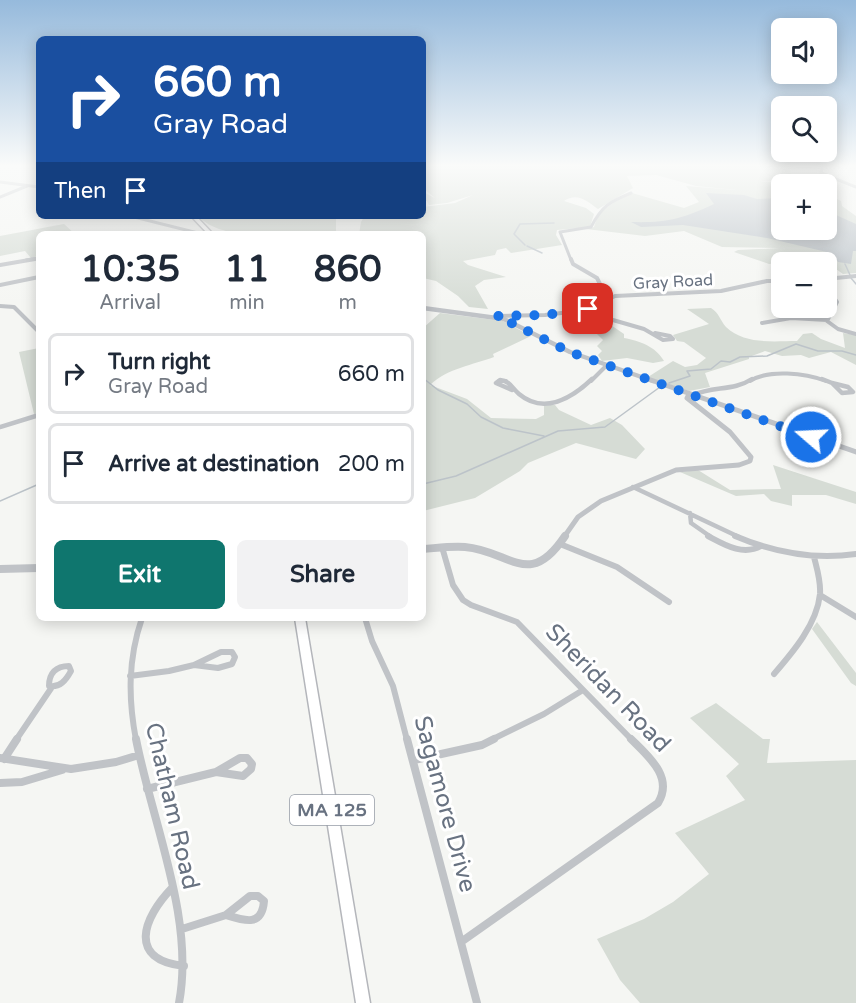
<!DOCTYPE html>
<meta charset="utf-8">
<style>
:root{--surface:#fff;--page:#f2f2f3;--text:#1f2937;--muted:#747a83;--line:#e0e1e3;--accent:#0f766e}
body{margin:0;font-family:"Varela Round",sans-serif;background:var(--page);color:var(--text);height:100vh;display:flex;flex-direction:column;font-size:22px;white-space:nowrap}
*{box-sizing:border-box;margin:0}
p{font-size:20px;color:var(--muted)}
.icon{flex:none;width:33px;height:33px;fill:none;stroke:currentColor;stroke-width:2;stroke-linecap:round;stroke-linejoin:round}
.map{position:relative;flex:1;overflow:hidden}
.panel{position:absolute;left:36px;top:231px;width:390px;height:390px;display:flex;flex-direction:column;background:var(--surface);border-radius:9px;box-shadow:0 3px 15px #0003}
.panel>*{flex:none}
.guide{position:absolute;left:36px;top:36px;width:390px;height:183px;border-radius:9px;box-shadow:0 3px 15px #0003;background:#1a4fa0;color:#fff;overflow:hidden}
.fabs{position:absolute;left:771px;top:18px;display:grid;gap:12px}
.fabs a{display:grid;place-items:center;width:66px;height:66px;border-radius:9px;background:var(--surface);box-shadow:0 3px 15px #0003;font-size:30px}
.pin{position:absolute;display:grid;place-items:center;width:51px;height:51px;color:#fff;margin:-26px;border-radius:12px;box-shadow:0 3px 9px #0006}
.me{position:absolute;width:66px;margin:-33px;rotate:289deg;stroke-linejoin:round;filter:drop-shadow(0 0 4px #0008)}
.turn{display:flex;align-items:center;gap:21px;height:126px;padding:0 18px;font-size:27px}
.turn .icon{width:78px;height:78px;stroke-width:2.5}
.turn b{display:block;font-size:42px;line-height:51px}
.then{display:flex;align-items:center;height:57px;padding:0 18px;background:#0003;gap:12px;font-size:22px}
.eta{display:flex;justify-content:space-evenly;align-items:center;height:102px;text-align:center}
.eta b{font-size:36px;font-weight:700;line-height:42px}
.cta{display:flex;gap:12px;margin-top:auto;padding:12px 18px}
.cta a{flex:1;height:69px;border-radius:9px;background:var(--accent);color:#fff;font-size:24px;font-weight:700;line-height:69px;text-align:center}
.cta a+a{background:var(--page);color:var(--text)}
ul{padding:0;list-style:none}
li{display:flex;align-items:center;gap:18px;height:81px;margin:0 12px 9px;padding:0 6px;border:3px solid var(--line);border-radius:9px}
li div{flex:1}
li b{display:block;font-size:22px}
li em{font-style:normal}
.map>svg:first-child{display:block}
</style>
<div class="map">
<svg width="856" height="1003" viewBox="0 0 856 1003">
<rect width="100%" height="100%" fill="#f5f6f3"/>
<path fill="#d6dcd5" d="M423,166H795L790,169L792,181H759L800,184H782V230H826L827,194L841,201L842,206L856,216V273L843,274L826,262L801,252L816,260L769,264L734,252L738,250L781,248L722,247L684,231L645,236L586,229L594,227C600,206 615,203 632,193L684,208L699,202L686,186L736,190L696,186L656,175L627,176L633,188L598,209C587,201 577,192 564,201L586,208L594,214L590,227L557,230L556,235L562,245L511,253L506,248L497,250L495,255L463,261L468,265L506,277L484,280L475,286L488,309L469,307L458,296L436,281L423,278V234H359L361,222L364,217L423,216V207L455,203L473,195L447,203L429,205L427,201H423V192L435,198L423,188Z
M198,216H336V231L331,234C294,234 224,244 198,216Z
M64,224L75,234H39V256L31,258L25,251L0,256V236Z
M711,308C719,313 720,320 726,327C745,345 774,341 797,341L803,334L812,333L821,339L845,348L843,333L856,335V365L831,352L809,358L801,355L782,356L765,351L749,357V359L705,373L710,387L689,391L648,377L673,361L685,367L697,365L706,358L684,342L677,341L673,335L709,324L687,309Z
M440,313L503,321L531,336L493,354L494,357C473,365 448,368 430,385L467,399L491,418L536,419L544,415V405H555L559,410L591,425L610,418L622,425L645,449L636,459L576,443L528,463L520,471L475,498L423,511V328Z
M592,317L602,319L624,334V338C640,341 655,346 664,361L653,363L627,358L602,361L598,355L602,351L597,346L603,340L596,333L583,328L589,323L588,319Z
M39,348V413L34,414L19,352Z
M773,465L856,492V504L826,495H792V506L771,501L764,494L736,496L680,472L698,470L730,490L781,489Z
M817,622L856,673V686L851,683L812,629Z
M716,703L763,739H770L767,763L856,760V1003H640L620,980L597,939L644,919L673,902L709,874L675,833L745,800L726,776L739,764L690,718Z"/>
<path fill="#bcc3c9" d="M775,186H781L782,230H826L827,205L836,215L856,224V251H853L851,264L838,262L831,253L767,238L683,225L641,227L631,222C666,223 682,219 714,204L706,193L744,195L757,199L779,198L771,189Z"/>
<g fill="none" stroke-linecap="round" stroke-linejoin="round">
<path stroke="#bcc3c9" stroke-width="1.5" d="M781,175L786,166
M781,177L783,184
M525,245L514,234L520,224L554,223
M527,246L542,253
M845,264L850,275
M851,278L856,284
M423,378L438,390L467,404L481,417L503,428L544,436
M669,383L690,376L687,371L711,369L721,361L730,362L740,357L767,356L796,344L818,351H842L856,355
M423,484L456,476L558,431L605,427L660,387
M0,501L39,484"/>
<g stroke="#b4b6bb" stroke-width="3">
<path id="primary" d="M191,216H196L213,234H208Z
M295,618H305L370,1003H356Z"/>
</g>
<path stroke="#c0c3c7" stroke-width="3" d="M822,166L821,173L856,187
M0,197L27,186
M26,260L39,258
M571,260L560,232L591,227C602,206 609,202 631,193"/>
<path stroke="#c0c3c7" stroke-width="4" d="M571,259L573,264L597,278L607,298
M0,265L35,259
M826,279L856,276
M0,285L39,277
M826,287L837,302L827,321L838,329L856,334
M0,306L14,307L39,332
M588,309L606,318L644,329L663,340L673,339L670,336L655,333
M497,316L545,315L586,310L615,296L721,291L767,281H782
M762,323L791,318L827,320
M499,381H506
M591,381L607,365
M750,381C769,369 805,373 826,381"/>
<path stroke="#c0c3c7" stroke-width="4.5" d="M822,379L832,383
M832,383L848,387L853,392L842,393Z
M512,390L496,383L500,380C510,381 512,388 519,394C544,415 572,398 592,379
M693,395C713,386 734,391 752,379
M0,427L39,415
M633,487L739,537
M690,513L691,523L711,537"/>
<path stroke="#c0c3c7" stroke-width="6" d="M708,536C725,545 743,556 761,546
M735,536C775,553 814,560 856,554
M560,544L617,567L669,602
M442,547L453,585L463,600L471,605L517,622L632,740
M820,595L856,617
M365,618L372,641L393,686L407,740
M221,652H232L235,657L232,664L218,668L194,665Z
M69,666L71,671C66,680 60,688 49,686C49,673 56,666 69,666Z
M774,674C793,652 817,624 820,594C821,581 817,569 814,557
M130,676L169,671L194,665
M16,740L52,687
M136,740C128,698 128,659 142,618
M491,740L544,714L583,690"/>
<path stroke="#c0c3c7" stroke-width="8" d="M136,739C152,822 195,919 179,1003
M407,739L477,1003
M0,758L71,769L116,762L139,755
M240,758H247L252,764L251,769L243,776L216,772Z
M4,759L17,739
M414,760L482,745L494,739
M0,783L22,782L62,770
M147,789L216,772
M172,888C143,918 127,960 184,966
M250,896H258L264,901C262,927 245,921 226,915Z
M182,929L226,915
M461,942L658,803C674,777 648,756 631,739"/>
<path stroke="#c0c3c7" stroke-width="3" d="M0,182L39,187
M130,216L202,234"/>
<path stroke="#c0c3c7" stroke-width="4.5" d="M423,308L504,319L570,352L653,381"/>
<path stroke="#c0c3c7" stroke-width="5" d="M648,379L856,452
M564,537L578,517L601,501L676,470L739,465L750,461L751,457L730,432L687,398L689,394"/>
<path stroke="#c0c3c7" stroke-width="8" d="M423,549C437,548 451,546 465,547C511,551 529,590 565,536
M0,569L39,568"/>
<use href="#primary" fill="#fff" fill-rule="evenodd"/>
</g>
<linearGradient id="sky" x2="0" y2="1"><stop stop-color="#96badc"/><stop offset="0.54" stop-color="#fafbfa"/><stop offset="1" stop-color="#fafbfa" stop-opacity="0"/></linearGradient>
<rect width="856" height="307" fill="url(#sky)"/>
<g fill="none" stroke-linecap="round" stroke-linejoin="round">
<path stroke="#1a73e8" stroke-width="10" stroke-dasharray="0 18" d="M588,309L545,315L497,316L570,352L811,437"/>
</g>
<g text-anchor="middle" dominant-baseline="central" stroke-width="6" stroke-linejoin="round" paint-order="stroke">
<g font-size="16" fill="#687281" stroke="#fff">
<text transform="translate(673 282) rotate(-3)">Gray Road</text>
</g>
<rect fill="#fff" stroke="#959ca7" stroke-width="1.5" x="290" y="795" width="84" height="30" rx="4.5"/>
<g font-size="18" font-weight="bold" fill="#687281">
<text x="332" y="810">MA 125</text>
</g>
<g font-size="24" fill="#687281" stroke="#fff">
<text transform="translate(608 688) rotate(46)">Sheridan Road</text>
<text transform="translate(445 804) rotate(75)">Sagamore Drive</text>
<text transform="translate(172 806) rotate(77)">Chatham Road</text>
</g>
</g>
</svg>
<div class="fabs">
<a><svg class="icon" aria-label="sound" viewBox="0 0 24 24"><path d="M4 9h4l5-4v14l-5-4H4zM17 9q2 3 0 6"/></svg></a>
<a><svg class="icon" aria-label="search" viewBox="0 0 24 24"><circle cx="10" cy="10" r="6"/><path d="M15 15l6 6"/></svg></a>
<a>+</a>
<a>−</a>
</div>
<div class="pin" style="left:588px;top:309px;background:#d93025"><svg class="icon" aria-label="arrive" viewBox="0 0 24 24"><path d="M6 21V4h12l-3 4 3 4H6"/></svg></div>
<svg class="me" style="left:811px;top:437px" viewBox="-20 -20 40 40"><circle r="17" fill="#1a73e8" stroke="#fff" stroke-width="3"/><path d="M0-11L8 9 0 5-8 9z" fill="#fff"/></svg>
<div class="guide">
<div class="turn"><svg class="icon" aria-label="right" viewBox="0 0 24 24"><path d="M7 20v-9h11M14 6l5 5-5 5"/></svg><div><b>660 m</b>Gray Road</div></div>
<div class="then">Then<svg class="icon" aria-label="arrive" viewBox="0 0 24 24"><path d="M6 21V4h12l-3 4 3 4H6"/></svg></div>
</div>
<section class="panel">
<div class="eta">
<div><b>10:35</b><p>Arrival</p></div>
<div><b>11</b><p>min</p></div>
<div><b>860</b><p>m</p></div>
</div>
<ul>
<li><svg class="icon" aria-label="right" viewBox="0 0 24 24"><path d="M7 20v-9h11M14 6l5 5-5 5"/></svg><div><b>Turn right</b><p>Gray Road</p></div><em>660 m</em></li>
<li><svg class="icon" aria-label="arrive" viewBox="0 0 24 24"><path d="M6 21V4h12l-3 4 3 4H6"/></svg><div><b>Arrive at destination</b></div><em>200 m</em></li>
</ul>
<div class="cta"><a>Exit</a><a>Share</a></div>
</section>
</div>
